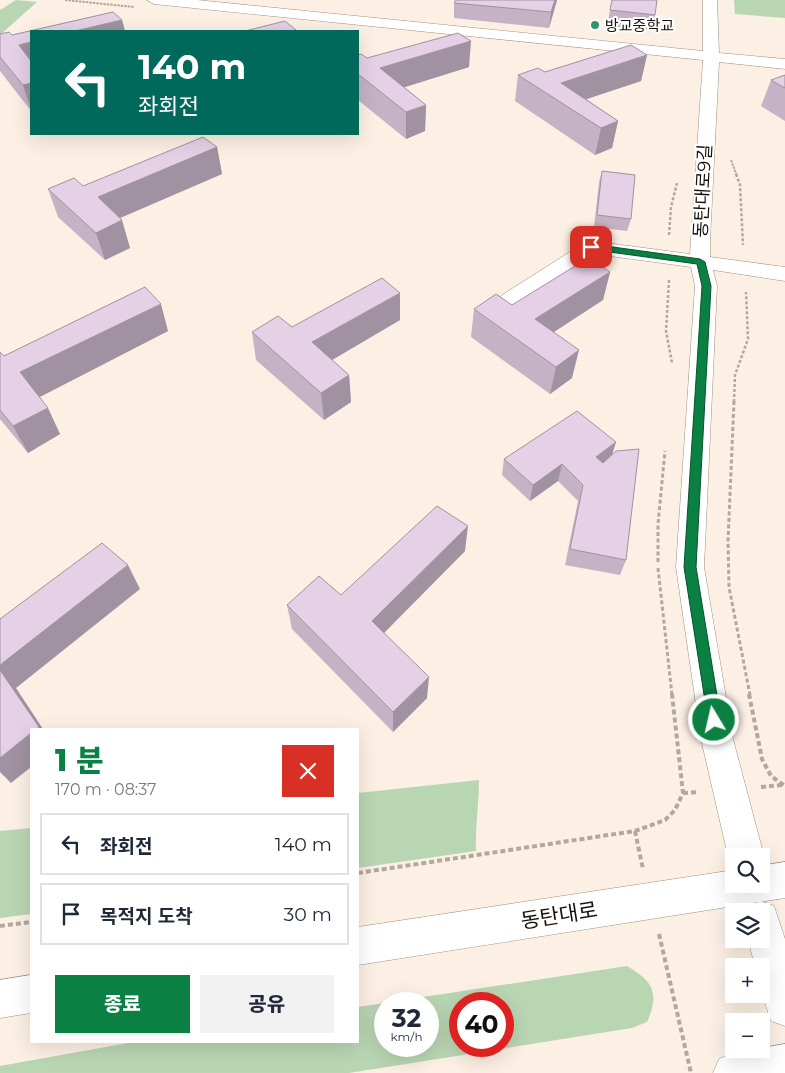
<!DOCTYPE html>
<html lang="ko">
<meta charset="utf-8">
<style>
:root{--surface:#fff;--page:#f2f2f3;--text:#1f2937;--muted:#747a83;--line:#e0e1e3;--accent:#0b8043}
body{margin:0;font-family:Montserrat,"Noto Sans KR",sans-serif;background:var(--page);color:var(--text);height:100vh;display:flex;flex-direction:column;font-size:19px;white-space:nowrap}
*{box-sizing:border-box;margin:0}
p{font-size:16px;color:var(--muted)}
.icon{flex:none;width:28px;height:28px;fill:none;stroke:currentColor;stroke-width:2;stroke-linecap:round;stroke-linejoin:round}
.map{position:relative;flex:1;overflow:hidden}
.side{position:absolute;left:30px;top:728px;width:329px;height:315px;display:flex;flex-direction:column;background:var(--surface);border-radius:0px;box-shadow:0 5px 20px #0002}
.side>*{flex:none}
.top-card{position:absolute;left:30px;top:30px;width:329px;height:105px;border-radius:0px;box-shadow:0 5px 20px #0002;background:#00695c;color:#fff;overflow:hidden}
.fabs{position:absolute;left:725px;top:848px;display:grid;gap:10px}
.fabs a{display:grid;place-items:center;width:45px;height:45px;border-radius:0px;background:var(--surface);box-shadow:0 5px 20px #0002;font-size:25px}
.speed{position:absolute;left:374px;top:992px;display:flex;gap:10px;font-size:25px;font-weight:700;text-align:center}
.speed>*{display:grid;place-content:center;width:65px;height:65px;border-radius:50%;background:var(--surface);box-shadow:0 5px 20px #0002;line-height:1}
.speed small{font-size:12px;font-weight:400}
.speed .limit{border:8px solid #d22;background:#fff;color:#111}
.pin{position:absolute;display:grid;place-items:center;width:42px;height:42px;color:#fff;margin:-21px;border-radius:10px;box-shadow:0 2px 8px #0006}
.me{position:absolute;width:55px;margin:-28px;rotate:351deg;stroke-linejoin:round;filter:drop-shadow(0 0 4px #0008)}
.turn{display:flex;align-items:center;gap:18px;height:105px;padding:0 25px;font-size:22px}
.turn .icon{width:65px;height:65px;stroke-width:2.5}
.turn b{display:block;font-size:35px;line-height:42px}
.round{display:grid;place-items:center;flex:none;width:52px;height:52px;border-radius:0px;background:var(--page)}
.summary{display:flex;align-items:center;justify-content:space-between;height:85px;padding:0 25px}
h1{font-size:30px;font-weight:800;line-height:38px;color:var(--accent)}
.cta{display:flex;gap:10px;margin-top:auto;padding:10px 25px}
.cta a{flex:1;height:58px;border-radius:0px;background:var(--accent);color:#fff;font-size:20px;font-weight:800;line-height:58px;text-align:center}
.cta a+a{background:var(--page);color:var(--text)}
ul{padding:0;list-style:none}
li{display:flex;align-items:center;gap:15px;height:62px;margin:0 10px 8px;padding:0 15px;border:2px solid var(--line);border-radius:0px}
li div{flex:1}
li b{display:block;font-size:19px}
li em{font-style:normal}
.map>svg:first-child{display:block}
</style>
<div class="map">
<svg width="785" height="1073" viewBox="0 0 785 1073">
<rect width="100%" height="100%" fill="#fcefe3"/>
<path fill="#b9d6b3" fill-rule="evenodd" d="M16,0L37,2L0,35V10Z
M734,0H785V18L735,14Z
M479,780C479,804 475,827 476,851L358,868V793Z
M31,828V914L0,918V831Z
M627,966C653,981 660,993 647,1022L632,1028L349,1073H0V1066L139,1041H358V1007ZM385,1004H428V1046H385ZM460,1004H502V1046H460Z"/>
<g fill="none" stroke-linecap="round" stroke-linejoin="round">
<g stroke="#a28f7d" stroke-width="1">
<path id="minor" d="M147,0H197L703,51V0H717L719,53L785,59V69L719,62L710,240V257L785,267V281L713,270L717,286L704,567L733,739L764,856L761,862V856H734V869L728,856L701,739L676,567L695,286L691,267L595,254L518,305L510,307L502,305L499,300L502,295L584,243L591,241L690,254L703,60L154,4Z
M761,901L774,906L785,939V1026L771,1021L761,991V966H755L748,939H761V911H746L748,906Z"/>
</g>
<g stroke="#a28f7d" stroke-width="1">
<path id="major" d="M785,862V898L358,965V927L734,870V884H761V866Z
M31,975V1013L0,1018V980Z
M785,1044V1073H713L719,1059L733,1053Z"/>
</g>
<path stroke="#b3a89e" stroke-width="2" stroke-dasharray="2.5 1" stroke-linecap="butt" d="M65,0L134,7
M731,160L737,176"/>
<path stroke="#b3a89e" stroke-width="2.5" stroke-dasharray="3 2" stroke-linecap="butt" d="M736,174L740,185L743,245
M669,235L671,207L677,183
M669,280L666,331L672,363
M734,402L735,375L748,339L746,292"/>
<path stroke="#b3a89e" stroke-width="3" stroke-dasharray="4 2.5" stroke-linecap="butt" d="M734,401L728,541L729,587L750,695
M658,562V524L665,451
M658,568L672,695"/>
<path stroke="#b3a89e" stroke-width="4" stroke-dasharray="5 3" stroke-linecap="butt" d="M749,694L762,759L771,776L785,786
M761,787L782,785
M683,793L698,792
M635,831L643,869
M358,873L635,831L665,820L675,810L683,793L672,694
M0,926L31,922
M659,934L691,1073"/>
<use href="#minor" fill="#fff" fill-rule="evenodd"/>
<use href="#major" fill="#fff" fill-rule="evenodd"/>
</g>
<path fill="#c5b3c5" d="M456,0H557L549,28L454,18V3Z
M612,0L655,15L652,30L607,26Z
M113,12L122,20L125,31H31V111L0,71V34L9,32L12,35Z
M358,55L367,58L469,67L404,87L426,105L425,131L406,139L358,100Z
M647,55L641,81L586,99L618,121L612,148L595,155L515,101L518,75L545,72Z
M785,75V121L761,106L771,80Z
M217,147L222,174L120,218L130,248L105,260L58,217L48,189L83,186Z
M602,171L631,219L627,231L594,227L599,182Z
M610,272L603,300L553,332L572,378L550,394L471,337L474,309L512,305Z
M400,320L332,360L349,375L351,402L324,420L256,360L252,332Z
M168,331L39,397L60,434L28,453L0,419V352L4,356Z
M616,442L612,454L626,560L620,575L565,565L578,501L558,481L530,501L502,475L504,459Z
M465,551L384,633L427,698L393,732L292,629L287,605L341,595Z"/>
<path fill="#a092a0" d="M555,0H557L549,28L551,12Z
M122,20L125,31H75Z
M471,41L469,67L383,94L380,68Z
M31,42V70L19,45Z
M647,55L641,81L566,106L561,83Z
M31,83V110L23,85Z
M426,105L425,131L406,139V112Z
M618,121L612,148L595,155L601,128Z
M217,147L222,174L106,224L98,197Z
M122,220L130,248L105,260L96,233Z
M610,272L603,300L531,347L535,319Z
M400,293V320L315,370L312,342Z
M161,304L168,331L34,400L20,372Z
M579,350L572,378L550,394L556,367Z
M349,375L351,402L324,420L321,393Z
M48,408L60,434L28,453L13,426Z
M616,442L611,458L591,473L596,457Z
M562,464L558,481L530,501L533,485Z
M468,526L465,551L373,644L372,621Z
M128,565L140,589L16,688L43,729H37L0,670V665Z
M429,677L427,698L393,732V712Z
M31,733V767L11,783L0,772V758Z"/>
<path fill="#e5d0e5" stroke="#a092a0" d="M456,0H555L551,12L454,3Z
M612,0H657L655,15L610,10Z
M113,12L122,20L75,31H31V42L19,45L31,61V83L23,85L0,57V34L9,32L12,35Z
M285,21L296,30L290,31H245Z
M458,33L471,41L380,68L426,105L406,112L358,74V55L361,54L367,58Z
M631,45L647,55L561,83L618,121L601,128L518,75L538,68L545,72Z
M785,75V88L771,80Z
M203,137L217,147L98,197L122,220L96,233L48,189L74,178L83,186Z
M602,171L635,175L631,219L597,215Z
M588,258L610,272L535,319L579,350L556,367L474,309L496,294L512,305Z
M382,278L400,293L312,342L349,375L321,393L252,332L278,316L292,327Z
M145,287L161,304L20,372L48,408L13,426L0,410V352L4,356Z
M577,411L616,442L596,457L603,463L616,451L639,449L626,560L570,549L583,485L562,464L533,485L504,459Z
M437,506L468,526L372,621L429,677L393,712L287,605L319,576L341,595Z
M102,543L128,565L0,665V619Z
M0,670L39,727L37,729H31V733L0,758Z"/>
<path fill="#0b8043" stroke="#07532c" d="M591,244L700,259L705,262L711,286L696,567L721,720L719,725L714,726L710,725L708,720L684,567L702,286L697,264L588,249V245Z"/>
<circle fill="#36936b" stroke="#fff" stroke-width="2" cx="595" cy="25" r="5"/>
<g text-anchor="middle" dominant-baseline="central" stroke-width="4" stroke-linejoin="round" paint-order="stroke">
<g font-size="15" fill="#19110b" stroke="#fff" text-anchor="start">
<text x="605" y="25">방교중학교</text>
</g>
<g font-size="18" fill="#19110b" stroke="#fff">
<text transform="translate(703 191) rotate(-87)">동탄대로9길</text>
</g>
<g font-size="21" fill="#19110b" stroke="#fff">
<text transform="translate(559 915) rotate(-9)">동탄대로</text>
</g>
</g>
</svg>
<div class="fabs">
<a><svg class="icon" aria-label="search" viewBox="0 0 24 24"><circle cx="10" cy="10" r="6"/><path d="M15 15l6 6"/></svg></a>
<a><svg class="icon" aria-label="layers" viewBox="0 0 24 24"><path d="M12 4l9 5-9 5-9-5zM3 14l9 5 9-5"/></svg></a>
<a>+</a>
<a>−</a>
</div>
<div class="speed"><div>32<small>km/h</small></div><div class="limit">40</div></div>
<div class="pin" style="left:591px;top:247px;background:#d93025"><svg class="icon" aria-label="arrive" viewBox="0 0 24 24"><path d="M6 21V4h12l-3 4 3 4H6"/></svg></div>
<svg class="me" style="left:714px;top:720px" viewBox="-20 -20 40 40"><circle r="17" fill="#0b8043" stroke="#fff" stroke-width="3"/><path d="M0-11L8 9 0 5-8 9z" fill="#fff"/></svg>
<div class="top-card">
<div class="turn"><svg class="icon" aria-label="left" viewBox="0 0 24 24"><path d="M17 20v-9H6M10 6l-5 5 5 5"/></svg><div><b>140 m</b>좌회전</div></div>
</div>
<section class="side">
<div class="summary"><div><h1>1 분</h1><p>170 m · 08:37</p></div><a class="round" style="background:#d93025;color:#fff"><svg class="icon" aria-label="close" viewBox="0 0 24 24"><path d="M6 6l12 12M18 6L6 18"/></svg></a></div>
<ul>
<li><svg class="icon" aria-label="left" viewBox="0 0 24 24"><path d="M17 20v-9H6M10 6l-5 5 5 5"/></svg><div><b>좌회전</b></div><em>140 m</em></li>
<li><svg class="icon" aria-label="arrive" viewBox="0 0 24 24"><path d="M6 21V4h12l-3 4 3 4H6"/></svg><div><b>목적지 도착</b></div><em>30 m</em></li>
</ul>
<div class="cta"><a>종료</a><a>공유</a></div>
</section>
</div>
